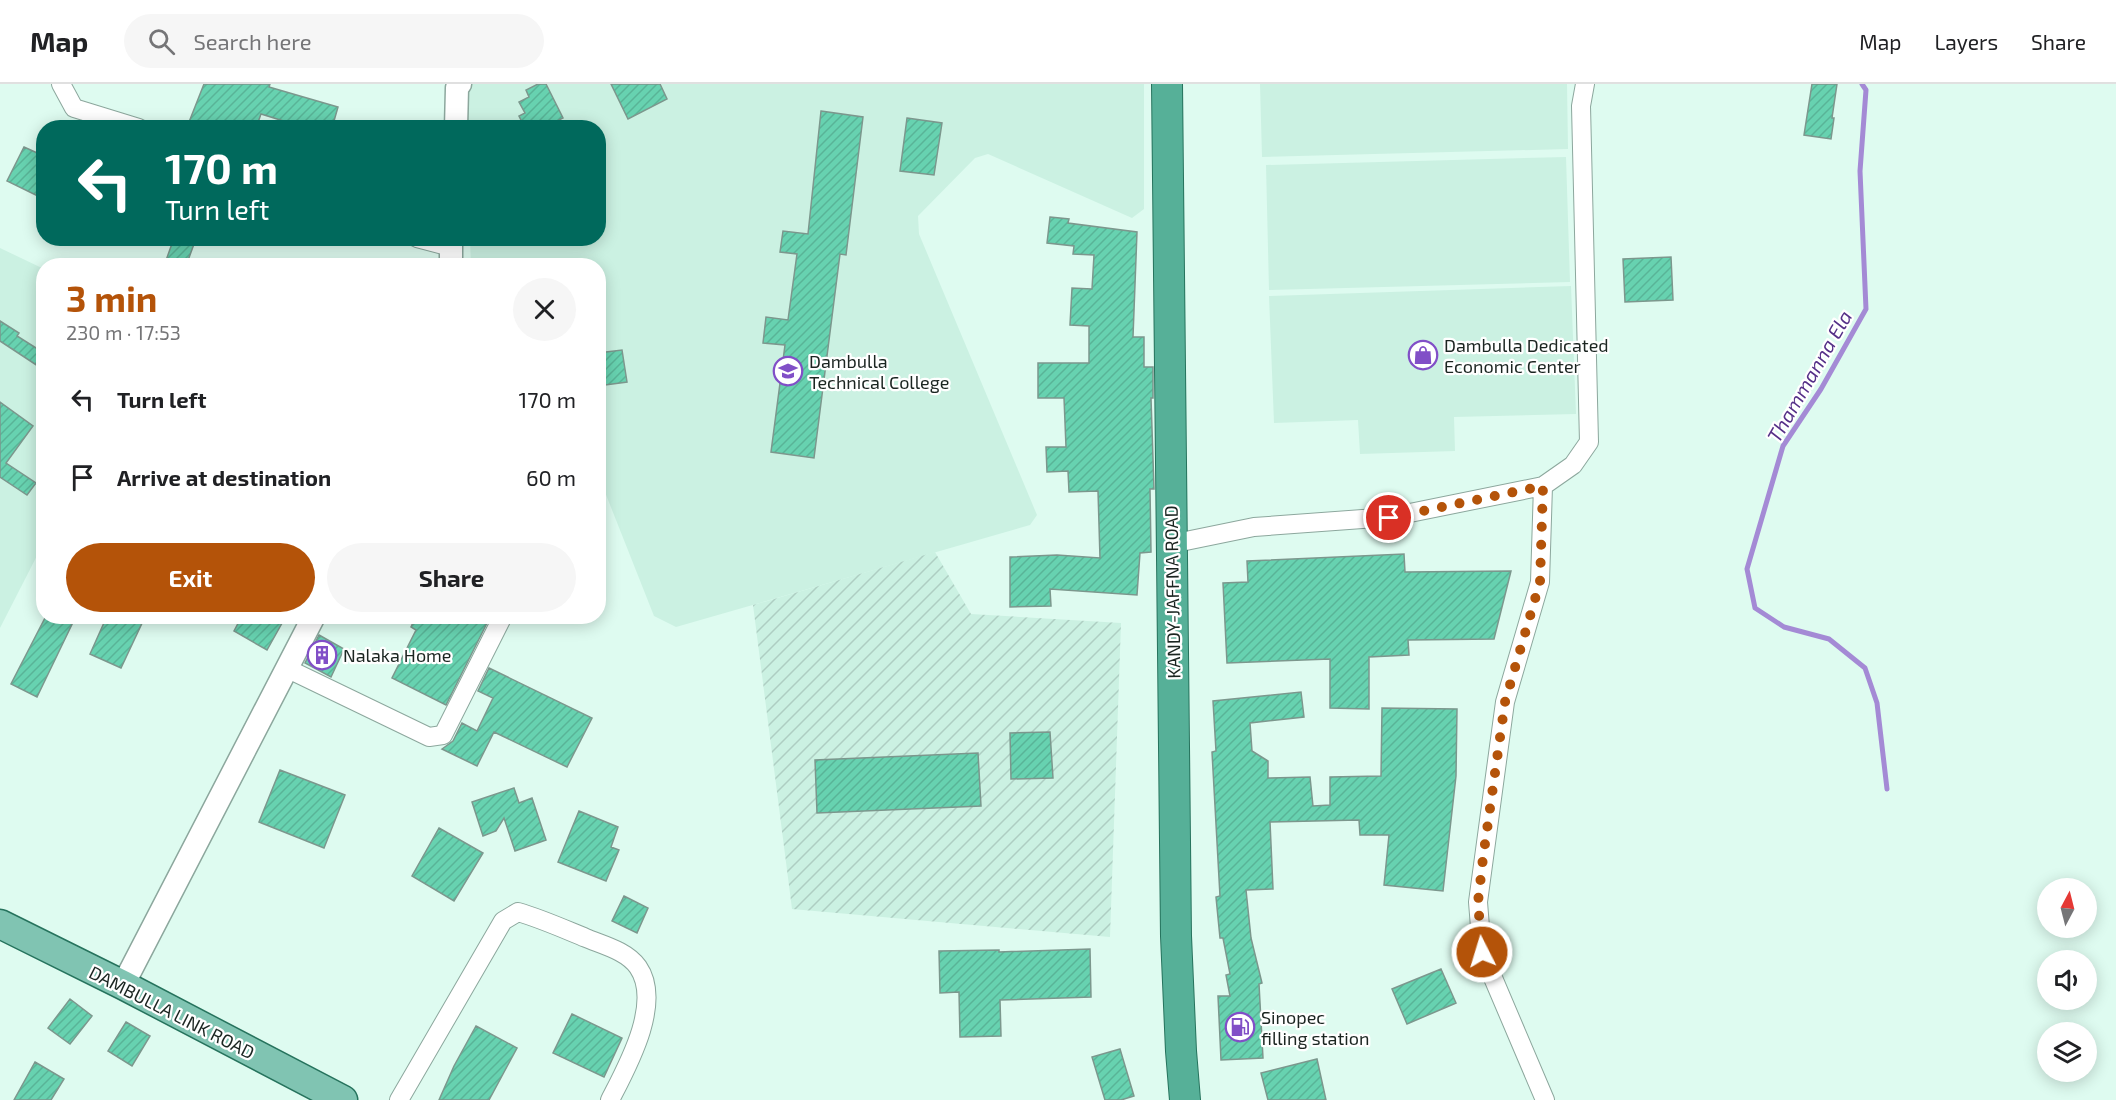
<!DOCTYPE html>
<meta charset="utf-8">
<style>
:root{--surface:#fff;--page:#f6f6f6;--text:#202124;--muted:#757577;--line:#e0e0e0;--accent:#b45309}
body{margin:0;font-family:"Exo 2",sans-serif;background:var(--page);color:var(--text);height:100vh;display:flex;flex-direction:column;font-size:22px;white-space:nowrap}
*{box-sizing:border-box;margin:0}
p{font-size:20px;color:var(--muted)}
.icon{flex:none;width:33px;height:33px;fill:none;stroke:currentColor;stroke-width:2;stroke-linecap:round;stroke-linejoin:round}
.map{position:relative;flex:1;overflow:hidden}
.side{position:absolute;left:36px;top:174px;width:570px;height:366px;display:flex;flex-direction:column;background:var(--surface);border-radius:24px;box-shadow:0 3px 15px #0003}
.side>*{flex:none}
.top-card{position:absolute;left:36px;top:36px;width:570px;height:126px;border-radius:24px;box-shadow:0 3px 15px #0003;background:#00695c;color:#fff;overflow:hidden}
.needle{width:39px;rotate:7deg}
.tools{position:absolute;left:2037px;top:794px;display:grid;gap:12px}
.tools a{display:grid;place-items:center;width:60px;height:60px;border-radius:50%;background:var(--surface);box-shadow:0 3px 15px #0003;font-size:30px}
.pin{position:absolute;display:grid;place-items:center;width:51px;height:51px;color:#fff;margin:-26px;border:3px solid #fff;border-radius:50%;box-shadow:0 2px 6px #0007}
.me{position:absolute;width:66px;margin:-33px;rotate:355deg;stroke-linejoin:round;filter:drop-shadow(0 0 4px #0008)}
.turn{display:flex;align-items:center;gap:21px;height:126px;padding:0 30px;font-size:27px}
.turn .icon{width:78px;height:78px;stroke-width:2.5}
.turn b{display:block;font-size:42px;line-height:51px}
.round{display:grid;place-items:center;flex:none;width:63px;height:63px;border-radius:32px;background:var(--page)}
.head{display:flex;align-items:center;justify-content:space-between;height:102px;padding:0 30px}
h1{font-size:36px;font-weight:700;line-height:45px;color:var(--accent)}
.button{display:flex;gap:12px;margin-top:auto;padding:12px 30px}
.button a{flex:1;height:69px;border-radius:36px;background:var(--accent);color:#fff;font-size:24px;font-weight:700;line-height:69px;text-align:center}
.button a+a{background:var(--page);color:var(--text)}
ul{padding:0;list-style:none}
li{display:flex;align-items:center;gap:18px;height:78px;padding:0 30px}
li div{flex:1}
li b{display:block;font-size:22px}
li em{font-style:normal}
header{display:flex;align-items:center;gap:36px;box-sizing:border-box;height:84px;padding:0 30px;background:var(--surface);border-bottom:2px solid var(--line)}
header strong{font-size:28px}
nav{display:flex;gap:33px;margin-inline-start:auto;font-size:21px}
.search{width:420px;height:54px;background:var(--page);display:flex;align-items:center;gap:15px;box-sizing:border-box;padding:0 21px;border-radius:33px;color:var(--muted);font-size:22px}
.map>svg:first-child{display:block}
</style>
<header>
<strong>Map</strong>
<div class="search"><svg class="icon" aria-label="search" viewBox="0 0 24 24"><circle cx="10" cy="10" r="6"/><path d="M15 15l6 6"/></svg>Search here</div>
<nav><a>Map</a><a>Layers</a><a>Share</a></nav>
</header>
<div class="map">
<svg width="2116" height="1016" viewBox="0 0 2116 1016">
<defs>
<pattern id="industrial-furrows" width="10" height="10" patternUnits="userSpaceOnUse" patternTransform="scale(1.5)"><rect width="10" height="10" fill="#cbf1e2"/><path d="M-1 1l2-2M0 10L10 0M9 11l2-2" fill="none" stroke="#aecec2"/></pattern>
<pattern id="building-hatch" width="6" height="6" patternUnits="userSpaceOnUse" patternTransform="scale(1.5)"><rect width="6" height="6" fill="#67d2b0"/><path d="M-1 1l2-2M0 6l6-6M5 7l2-2" fill="none" stroke="#59b497"/></pattern>
</defs>
<rect width="100%" height="100%" fill="#defbf0"/>
<path fill="#cbf1e2" d="M469,0H1144V125L1132,134L988,70L975,74L918,132L919,150L1037,431L1030,441L676,543L654,532L599,393L598,182L471,181L470,155L598,154V44H466V24Z
M1260,0H1567L1568,65L1262,73Z
M1566,73L1570,198L1269,206L1266,81Z
M0,164L44,185L43,460L0,544Z
M1571,202L1576,330L1454,333L1455,367L1360,370L1358,336L1274,339L1269,212Z"/>
<path fill="url(#industrial-furrows)" d="M935,468L971,530L1121,539L1110,853L792,825L753,521Z"/>
<g fill="none" stroke-linecap="round" stroke-linejoin="round">
<path stroke="#a48ad5" stroke-width="5" d="M1862,0L1866,6L1860,87L1866,225L1821,305L1783,362L1747,485L1755,524L1784,543L1829,555L1865,584L1877,619L1887,705"/>
</g>
<path fill="url(#building-hatch)" stroke="#7c978d" stroke-width="1.5" d="M204,0H270L269,3L338,23L332,44H306L261,30L256,44H204L189,38Z
M538,0H546L563,34L557,37L560,44H525L519,32L525,29L519,18L529,13L526,6Z
M611,0H660L667,15L628,35Z
M1812,0H1837L1832,34H1834L1831,55L1804,51Z
M821,27L863,33L846,171L840,170L814,374L771,368L785,261L763,259L766,233L788,236L797,170L780,168L783,147L808,150Z
M907,34L942,39L934,91L900,87Z
M24,63L44,72V115L7,97Z
M1050,133L1069,135L1068,139L1137,148L1133,253H1144V283H1153V314H1151L1154,405H1150L1151,468L1140,469L1137,511L1050,505L1051,522L1010,523V473L1057,471L1100,474L1098,407L1069,408L1068,387L1047,388L1046,363H1066L1064,314H1038V279H1089V242L1070,241L1072,204L1092,205L1094,171L1073,170L1074,162L1047,159Z
M174,154L194,160L186,182H164Z
M1671,173L1673,216L1625,218L1623,175Z
M0,237L19,249L17,252L44,269V286L0,257Z
M622,266L627,298L598,302V269Z
M0,318L33,342L6,379L36,399L27,411L0,393Z
M1404,470L1405,488L1511,487L1494,555L1408,556L1409,571L1369,573V625L1330,624V575L1227,579L1223,499L1248,498L1247,477Z
M46,532H76L37,613L11,600Z
M107,532H132L143,537L121,584L90,570Z
M242,532H286L267,566L234,547Z
M416,532H480L488,537L446,621L392,594L416,546L411,543Z
M319,551L344,565L331,593L305,579Z
M489,584L592,634L567,683L494,648L477,682L442,665L453,657L462,639L477,647L493,614L478,607Z
M1301,608L1304,633L1250,639L1252,667L1268,677V694L1310,693L1313,722L1330,721V693L1381,692L1382,624L1457,625L1456,692L1443,807L1384,801L1389,751H1360L1359,736L1270,738L1273,805L1246,806L1251,854L1262,899L1259,900L1263,974L1221,976L1218,912H1230L1226,891L1230,890L1223,854H1220L1216,813L1220,812L1212,668L1216,667L1213,617Z
M1050,648L1053,694L1011,695L1010,649Z
M978,669L981,722L817,729L815,676Z
M280,686L345,711L324,764L259,738Z
M514,704L519,719L532,714L546,756L515,767L504,734L496,747L483,752L472,718Z
M579,727L618,743L611,763L619,766L606,797L558,778Z
M439,744L483,769L454,817L412,792Z
M624,812L648,824L637,849L612,837Z
M1090,865L1091,913L1000,916L1001,952L960,953L959,908L940,909L939,867L999,866V868Z
M1441,885L1456,919L1407,940L1392,905Z
M70,915L92,932L70,960L48,944Z
M572,930L622,954L604,993L553,969Z
M126,938L150,952L132,982L108,967Z
M476,942L517,964L489,1016H439L454,982Z
M1120,965L1134,1012L1121,1016H1105L1092,973Z
M1317,975L1326,1016H1268L1261,989Z
M35,978L64,995L51,1016H14Z"/>
<g fill="none" stroke-linecap="round" stroke-linejoin="round">
<g stroke="#8ca79d" stroke-width="20">
<path id="minor" d="M61,0L74,24L139,44
M417,154L451,163
M1171,460L1254,443L1390,433L1543,402
M286,584L429,653L443,651L503,532
M399,1016L503,837L518,828C542,835 564,845 586,854C603,861 627,867 638,883C663,919 627,983 610,1016
M1545,1016L1482,868L1478,818L1505,618L1540,498L1543,402L1573,381L1589,358L1581,22L1585,0"/>
</g>
<g stroke="#8ca79d" stroke-width="25">
<path id="tertiary" d="M456,44L457,4L460,0
M451,182V154
M123,901L314,532"/>
</g>
<g stroke="#26735d" stroke-width="31">
<path id="primary" d="M0,840L123,901L343,1016"/>
</g>
<g stroke="#26735d" stroke-width="32">
<path id="trunk" d="M1167,0L1176,852L1181,967L1185,1016"/>
</g>
<use href="#minor" stroke="#fff" stroke-width="18"/>
<use href="#tertiary" stroke="#fff" stroke-width="22"/>
<use href="#primary" stroke="#80c4b2" stroke-width="28"/>
<use href="#trunk" stroke="#56b098" stroke-width="30"/>
</g>
<g fill="none" stroke-linecap="round" stroke-linejoin="round">
<path stroke="#b45309" stroke-width="10" stroke-dasharray="0 18" d="M1389,434L1543,402L1540,498L1505,618L1483,774L1478,818L1482,868"/>
</g>
<defs>
<g id="shop-ring" transform="scale(1.5)"><circle r="9.5" fill="#fff" stroke="#814fc7" stroke-width="1.5"/><path d="M-5-2.5h2.3a2.7 3.5 0 0 1 5.4 0H5L5.5 6h-11ZM-1.5-2.5h3a1.5 2.3 0 0 0-3 0Z" fill="#814fc7"/></g>
<g id="university-ring" transform="scale(1.5)"><circle r="9.5" fill="#fff" stroke="#814fc7" stroke-width="1.5"/><path d="M0-5L7-2L0 1L-7-2ZM-4 1L0 2.5L4 1V4Q0 6-4 4Z" fill="#814fc7"/></g>
<g id="building-ring" transform="scale(1.5)"><circle r="9.5" fill="#fff" stroke="#814fc7" stroke-width="1.5"/><path d="M-4-6H4V6H1V3H-1V6H-4ZM-2.5-4.3h1.7v1.8h-1.7ZM.8-4.3h1.7v1.8H.8ZM-2.5-1h1.7V.8h-1.7ZM.8-1h1.7V.8H.8Z" fill="#814fc7"/></g>
<g id="fuel-ring" transform="scale(1.5)"><circle r="9.5" fill="#fff" stroke="#814fc7" stroke-width="1.5"/><path d="M-5.5-6h7V0h2V4h1.3V-2.5L3-4.5l.8-.8L6-3V5H2.5V1h-1V6h-7ZM-4.2-4.7v3.2H.2V-4.7Z" fill="#814fc7"/></g>
</defs>
<g fill-rule="evenodd">
<use href="#shop-ring" x="1423" y="271"/>
<use href="#university-ring" x="788" y="287"/>
<use href="#building-ring" x="322" y="571"/>
<use href="#fuel-ring" x="1240" y="943"/>
</g>
<g text-anchor="middle" dominant-baseline="central" stroke-width="4.5" stroke-linejoin="round" paint-order="stroke">
<g font-size="18" fill="#1b2521" stroke="#fff" text-anchor="start">
<text x="1444" y="261">Dambulla Dedicated<tspan x="1444" dy="21">Economic Center</tspan></text>
<text x="809" y="277">Dambulla<tspan x="809" dy="21">Technical College</tspan></text>
<text x="343" y="571">Nalaka Home</text>
<text x="1261" y="933">Sinopec<tspan x="1261" dy="21">filling station</tspan></text>
</g>
<g font-size="18" fill="#1b2521" stroke="#fff">
<text transform="translate(1172 508) rotate(-91)">KANDY-JAFFNA ROAD</text>
<text transform="translate(172 928) rotate(27)">DAMBULLA LINK ROAD</text>
</g>
<g font-size="20" font-style="italic" fill="#553088" stroke="#fff">
<text transform="translate(1809 292) rotate(-60)">Thammanna Ela</text>
</g>
</g>
</svg>
<div class="tools">
<a><svg class="needle" viewBox="-14 -14 28 28"><path d="M0-13l5 13h-10z" fill="#e53935"/><path d="M0 13l5-13h-10z" fill="#757577"/></svg></a>
<a><svg class="icon" aria-label="sound" viewBox="0 0 24 24"><path d="M4 9h4l5-4v14l-5-4H4zM17 9q2 3 0 6"/></svg></a>
<a><svg class="icon" aria-label="layers" viewBox="0 0 24 24"><path d="M12 4l9 5-9 5-9-5zM3 14l9 5 9-5"/></svg></a>
</div>
<div class="pin" style="left:1389px;top:434px;background:#d93025"><svg class="icon" aria-label="arrive" viewBox="0 0 24 24"><path d="M6 21V4h12l-3 4 3 4H6"/></svg></div>
<svg class="me" style="left:1482px;top:868px" viewBox="-20 -20 40 40"><circle r="17" fill="#b45309" stroke="#fff" stroke-width="3"/><path d="M0-11L8 9 0 5-8 9z" fill="#fff"/></svg>
<div class="top-card">
<div class="turn"><svg class="icon" aria-label="left" viewBox="0 0 24 24"><path d="M17 20v-9H6M10 6l-5 5 5 5"/></svg><div><b>170 m</b>Turn left</div></div>
</div>
<section class="side">
<div class="head"><div><h1>3 min</h1><p>230 m · 17:53</p></div><a class="round"><svg class="icon" aria-label="close" viewBox="0 0 24 24"><path d="M6 6l12 12M18 6L6 18"/></svg></a></div>
<ul>
<li><svg class="icon" aria-label="left" viewBox="0 0 24 24"><path d="M17 20v-9H6M10 6l-5 5 5 5"/></svg><div><b>Turn left</b></div><em>170 m</em></li>
<li><svg class="icon" aria-label="arrive" viewBox="0 0 24 24"><path d="M6 21V4h12l-3 4 3 4H6"/></svg><div><b>Arrive at destination</b></div><em>60 m</em></li>
</ul>
<div class="button"><a>Exit</a><a>Share</a></div>
</section>
</div>
